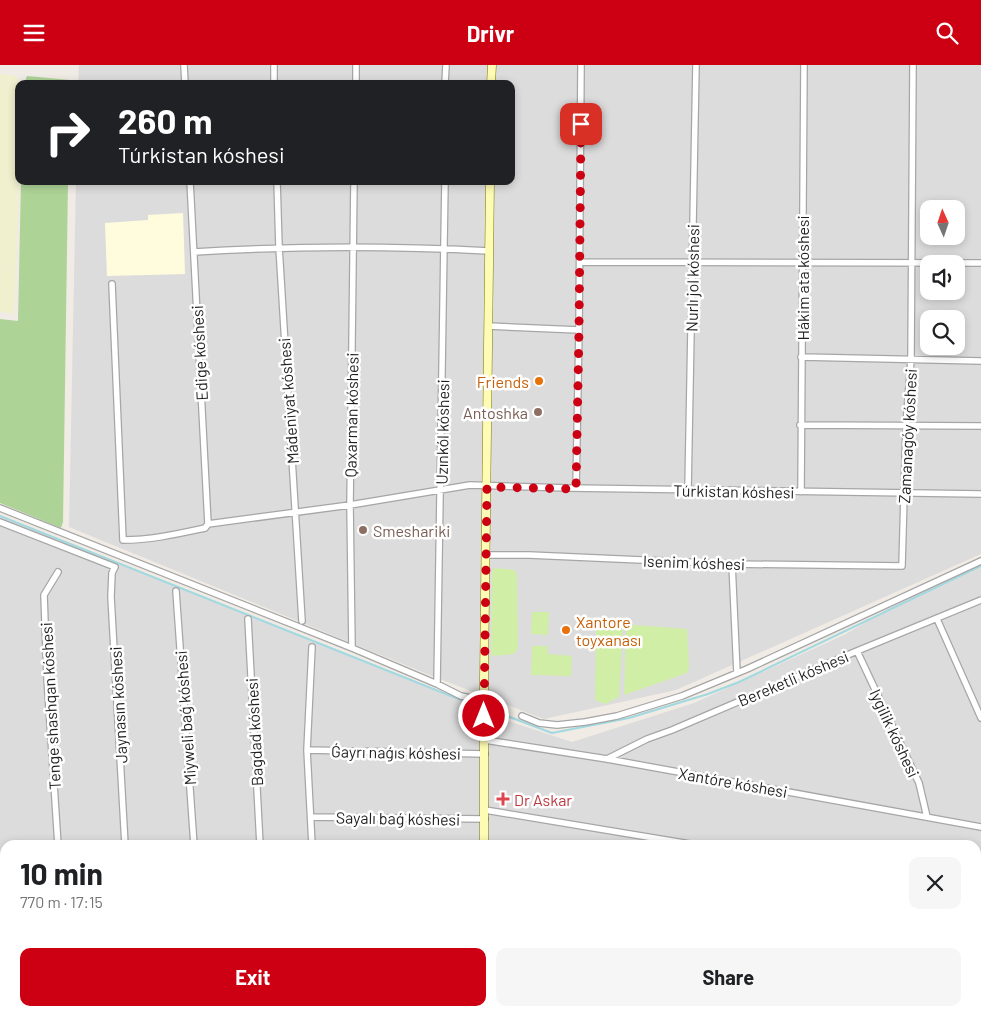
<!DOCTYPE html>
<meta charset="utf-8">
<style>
:root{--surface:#fff;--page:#f6f6f6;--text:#202124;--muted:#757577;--accent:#cd0013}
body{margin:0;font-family:Barlow,sans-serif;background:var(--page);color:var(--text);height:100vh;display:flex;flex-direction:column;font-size:19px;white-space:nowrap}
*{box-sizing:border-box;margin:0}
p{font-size:16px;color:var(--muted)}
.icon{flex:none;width:28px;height:28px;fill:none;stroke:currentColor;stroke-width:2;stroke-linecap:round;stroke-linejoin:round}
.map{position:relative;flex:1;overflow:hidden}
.details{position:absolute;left:0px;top:775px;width:981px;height:176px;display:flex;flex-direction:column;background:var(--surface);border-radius:15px 15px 0 0;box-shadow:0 2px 8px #0003}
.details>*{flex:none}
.hud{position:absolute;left:15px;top:15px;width:500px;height:105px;border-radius:10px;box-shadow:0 2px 8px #0003;background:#202124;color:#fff;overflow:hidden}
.needle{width:32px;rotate:357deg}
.tools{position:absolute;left:920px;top:135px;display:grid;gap:10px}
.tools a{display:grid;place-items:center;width:45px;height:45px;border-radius:10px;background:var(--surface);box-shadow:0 2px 8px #0003;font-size:25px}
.pin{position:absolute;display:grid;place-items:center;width:42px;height:42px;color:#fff;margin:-21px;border-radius:10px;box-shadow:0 2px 8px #0006}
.me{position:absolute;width:55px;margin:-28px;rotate:0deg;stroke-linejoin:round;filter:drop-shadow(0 0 4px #0008)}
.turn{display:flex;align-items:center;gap:18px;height:105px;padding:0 20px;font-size:22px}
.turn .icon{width:65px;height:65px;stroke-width:2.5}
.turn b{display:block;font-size:35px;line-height:42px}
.round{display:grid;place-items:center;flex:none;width:52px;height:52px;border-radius:10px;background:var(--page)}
.head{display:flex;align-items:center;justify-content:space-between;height:85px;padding:0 20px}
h1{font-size:30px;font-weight:700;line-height:38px}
.cta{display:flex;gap:10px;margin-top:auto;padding:10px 20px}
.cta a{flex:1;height:58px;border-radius:10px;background:var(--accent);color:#fff;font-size:20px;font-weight:700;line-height:58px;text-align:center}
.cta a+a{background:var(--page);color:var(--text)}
header{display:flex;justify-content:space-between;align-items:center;height:65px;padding:0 20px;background:var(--accent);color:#fff;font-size:22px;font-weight:700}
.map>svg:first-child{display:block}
</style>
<header><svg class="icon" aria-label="menu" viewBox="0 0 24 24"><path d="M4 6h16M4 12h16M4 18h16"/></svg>Drivr<svg class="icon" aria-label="search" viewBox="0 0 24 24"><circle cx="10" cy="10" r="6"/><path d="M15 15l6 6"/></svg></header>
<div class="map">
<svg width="981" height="951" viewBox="0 0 981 951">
<rect width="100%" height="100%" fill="#f0ebe4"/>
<path fill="#dddcdc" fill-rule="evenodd" d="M79,0H981V489L676,625L544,654L432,611L69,462L76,116H511V19H78ZM929,144H956V171H929ZM929,199H956V226H929ZM929,254H956V281H929Z
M0,450L452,631L484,648L572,677L694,638L846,569L889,543L981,499V951H0ZM5,780H976V946H5Z"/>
<path fill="#fffcde" d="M183,148L185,209L107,211L105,158L148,155V150Z
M719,946H844L843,951H717Z"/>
<path fill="#f0f0ce" d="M0,9L16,11L20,19L19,116L14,249L0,247Z"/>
<path fill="#d0eea6" d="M495,503L515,505L517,510L518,584L514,589L494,591L491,589L492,505Z
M532,547H549L548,570L531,569Z
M596,556L623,559L619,632L605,639L595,635Z
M635,560L687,564L689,603L687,608L624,630L626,562Z
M532,581H547L548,589L572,591L571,611L531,610Z
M735,946H759L754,951H733Z"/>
<path fill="#add396" d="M27,11L70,15V19H24Z
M21,116H68L63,457L61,463L0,438V254L18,256Z"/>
<path fill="#e3e3e3" d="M434,946H464V951H434Z"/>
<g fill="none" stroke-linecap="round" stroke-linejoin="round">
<path stroke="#a1d9e1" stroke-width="2" d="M0,451L476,641
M486,643L552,668L629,653L708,629L739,617L981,501"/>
<g stroke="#a6a6a6" stroke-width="8">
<path id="minor" d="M184,0L185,19
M274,0V19
M356,19V0
M445,19L446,0
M190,116L208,459
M277,116L279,182L302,556
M194,187C292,181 391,181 489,186
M580,197L981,198
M112,219L123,475C151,475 177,469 205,463L208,459L350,440L470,420L569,423L981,429
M488,261L579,265
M801,292L981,296
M800,360L981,361
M576,423L579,265L581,0
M688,425L696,0
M801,427L804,0
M0,443L352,583L437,619L461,631L484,636
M0,457L115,502L112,508L111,532L125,780
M486,490H529L732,499L902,501L906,361L911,294L913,0
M732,499L737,608
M58,507L44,530L47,613L58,780
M176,526L194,780
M248,554L260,780
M937,554L981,653
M352,583L350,440L354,116
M857,586L919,718L927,752
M437,619L445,116
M522,651L539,658L557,660L585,657L617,651L682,631L747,604L981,496
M485,675L607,694L981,762
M307,685L485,689
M607,694L647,674L672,665L857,586L981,535
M485,745L696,780
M311,752L485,754
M312,780L307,685L312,582
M0,805L5,804
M976,838L980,832
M0,853H5
M0,921H5
M976,941L981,932
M199,946L200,951
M319,946V951
M906,951L909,946
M971,951L974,946"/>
</g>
<g stroke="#a6a6a6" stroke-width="9">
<path id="tertiary" d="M481,951V946"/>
</g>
<g stroke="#797b00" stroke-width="9">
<path id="secondary" d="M491,19L492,0
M484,780V615L490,116
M544,946L554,951"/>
</g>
<use href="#minor" stroke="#fff" stroke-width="5.5"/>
<use href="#tertiary" stroke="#fff" stroke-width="7"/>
<use href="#secondary" stroke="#fefbb4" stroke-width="8"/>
</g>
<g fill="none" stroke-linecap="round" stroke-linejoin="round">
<path stroke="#cd0013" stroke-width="9" stroke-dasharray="0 16.2" d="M484,651L487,422L576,424L579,266L581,59"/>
</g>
<g fill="#e8710a" stroke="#fff" stroke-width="2">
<circle cx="539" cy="316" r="5"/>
<circle cx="566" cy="565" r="5"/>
</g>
<g fill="#8d6e63" stroke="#fff" stroke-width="2">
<circle cx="538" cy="347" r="5"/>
<circle cx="363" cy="465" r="5"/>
</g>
<path fill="#e0444e" stroke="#fff" stroke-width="2" d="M500.5 726.5h5v5h5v5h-5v5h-5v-5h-5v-5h5z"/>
<g text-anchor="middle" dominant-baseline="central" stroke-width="5" stroke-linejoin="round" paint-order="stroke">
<g font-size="16" fill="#1f1f1f" stroke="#fff">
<text transform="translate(692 213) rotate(-89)">Nurlı jol kóshesi</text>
<text transform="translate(802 213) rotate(-90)">Hákim ata kóshesi</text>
<text transform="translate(199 288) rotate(-93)">Edige kóshesi</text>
<text transform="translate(288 336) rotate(-94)">Mádeniyat kóshesi</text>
<text transform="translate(351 350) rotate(-89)">Qaxarman kóshesi</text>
<text transform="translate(442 367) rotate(-89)">Uzınkól kóshesi</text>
<text transform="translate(907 371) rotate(-87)">Zamanagóy kóshesi</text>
<text transform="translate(734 426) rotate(1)">Túrkistan kóshesi</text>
<text transform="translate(694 497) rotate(2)">Isenim kóshesi</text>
<text transform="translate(793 613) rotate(-23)">Bereketli kóshesi</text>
<text transform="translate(118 640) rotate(-93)">Jaynasın kóshesi</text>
<text transform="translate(50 641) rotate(-93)">Tenge shashqan kóshesi</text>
<text transform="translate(185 653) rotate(-94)">Miyweli baǵ kóshesi</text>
<text transform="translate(254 667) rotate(-93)">Bagdad kóshesi</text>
<text transform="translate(895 668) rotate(65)">Iygilik kóshesi</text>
<text transform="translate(396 687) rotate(1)">Ǵayrı naǵıs kóshesi</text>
<text transform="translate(733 717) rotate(10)">Xantóre kóshesi</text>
<text transform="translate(398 753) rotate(1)">Sayalı baǵ kóshesi</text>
</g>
<g font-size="16" fill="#c56008" stroke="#fff" text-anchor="end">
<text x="529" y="316">Friends</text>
<text x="576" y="556" text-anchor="start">Xantore<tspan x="576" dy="18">toyxanası</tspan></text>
</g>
<g font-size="16" fill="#785e54" stroke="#fff" text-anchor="end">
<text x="528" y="347">Antoshka</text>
<text x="373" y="465" text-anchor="start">Smeshariki</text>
</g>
<g font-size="16" fill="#be3a42" stroke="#fff" text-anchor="start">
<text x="514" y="734">Dr Askar</text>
</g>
</g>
</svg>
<div class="tools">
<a><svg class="needle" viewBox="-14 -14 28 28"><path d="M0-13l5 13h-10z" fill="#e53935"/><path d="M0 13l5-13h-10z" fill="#757577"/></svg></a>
<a><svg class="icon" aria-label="sound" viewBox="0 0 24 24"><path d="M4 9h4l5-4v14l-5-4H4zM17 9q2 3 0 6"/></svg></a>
<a><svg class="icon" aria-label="search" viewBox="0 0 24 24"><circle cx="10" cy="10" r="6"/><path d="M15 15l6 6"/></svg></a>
</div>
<div class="pin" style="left:581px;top:59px;background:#d93025"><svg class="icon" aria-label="arrive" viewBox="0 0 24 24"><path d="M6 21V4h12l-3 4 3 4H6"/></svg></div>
<svg class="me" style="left:484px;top:651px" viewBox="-20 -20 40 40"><circle r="17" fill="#cd0013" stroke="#fff" stroke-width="3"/><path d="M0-11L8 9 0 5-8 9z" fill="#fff"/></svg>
<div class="hud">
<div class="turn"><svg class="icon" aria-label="right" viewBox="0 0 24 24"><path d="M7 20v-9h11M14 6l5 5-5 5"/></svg><div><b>260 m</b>Túrkistan kóshesi</div></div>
</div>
<section class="details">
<div class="head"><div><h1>10 min</h1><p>770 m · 17:15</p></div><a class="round"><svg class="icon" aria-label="close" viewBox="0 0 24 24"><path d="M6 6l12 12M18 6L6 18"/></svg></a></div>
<div class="cta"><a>Exit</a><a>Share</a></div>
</section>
</div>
